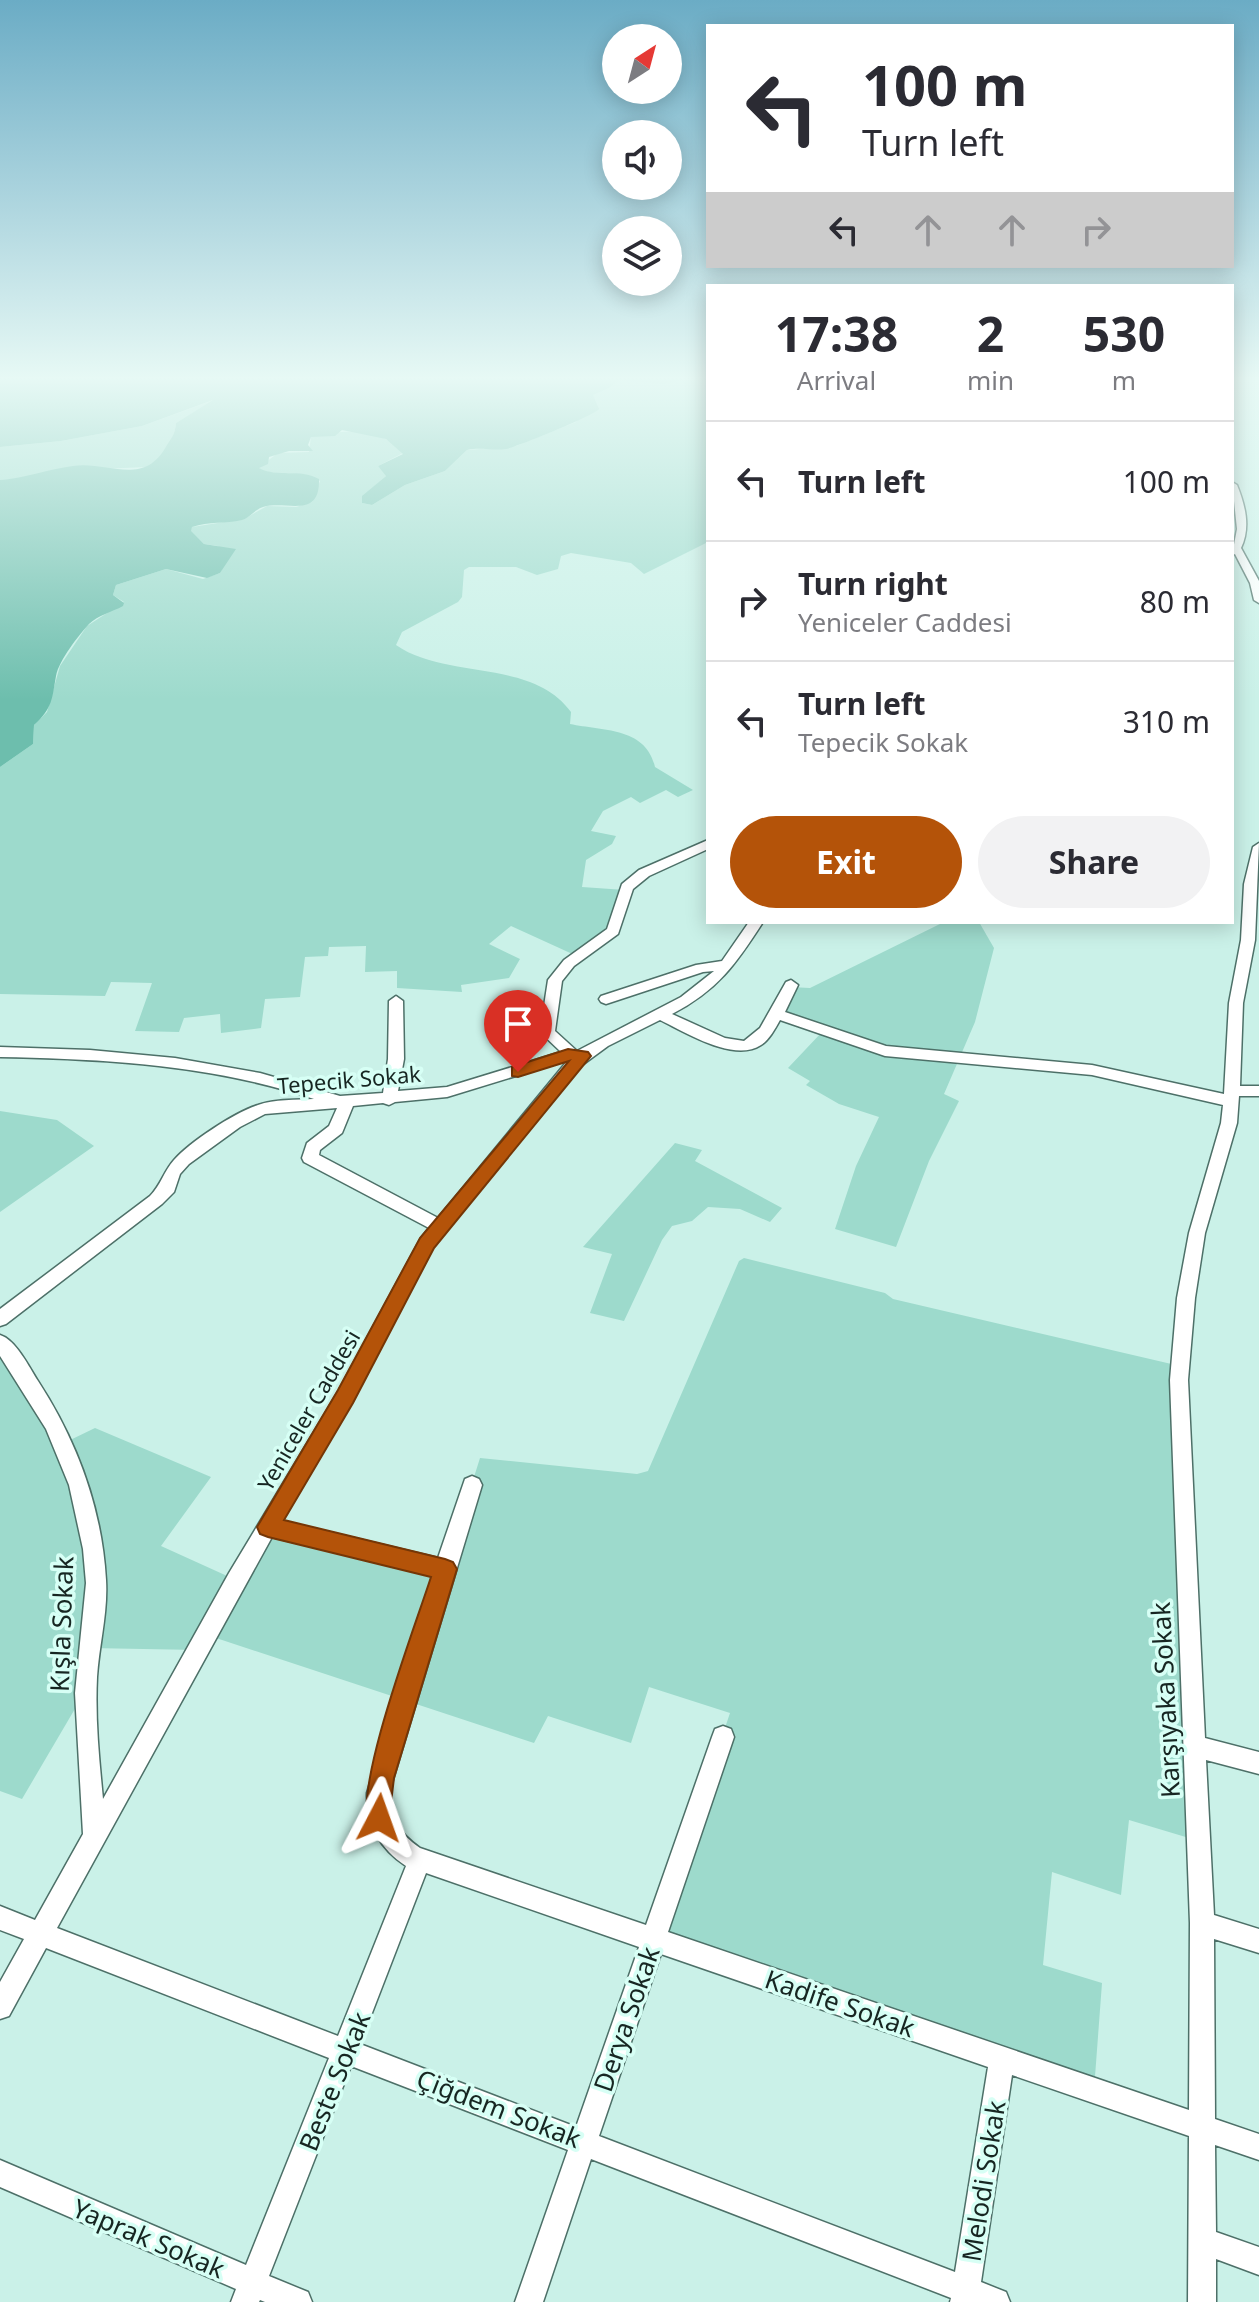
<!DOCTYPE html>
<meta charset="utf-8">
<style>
:root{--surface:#fff;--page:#f2f2f3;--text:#2b2b33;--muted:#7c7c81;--line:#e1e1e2;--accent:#b45309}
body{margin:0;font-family:"Noto Sans",sans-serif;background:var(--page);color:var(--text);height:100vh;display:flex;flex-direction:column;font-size:30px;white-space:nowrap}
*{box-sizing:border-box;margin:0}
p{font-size:26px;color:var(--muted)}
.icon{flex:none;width:44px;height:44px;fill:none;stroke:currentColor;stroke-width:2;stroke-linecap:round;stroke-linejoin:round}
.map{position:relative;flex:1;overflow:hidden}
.panel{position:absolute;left:706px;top:284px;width:528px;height:640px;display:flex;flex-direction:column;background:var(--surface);border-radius:0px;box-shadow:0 4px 20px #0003}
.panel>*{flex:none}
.hud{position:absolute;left:706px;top:24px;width:528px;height:244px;border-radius:0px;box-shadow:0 4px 20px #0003;background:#fff;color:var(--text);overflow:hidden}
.needle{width:52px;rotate:36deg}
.controls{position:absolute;left:602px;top:24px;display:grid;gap:16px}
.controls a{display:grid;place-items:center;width:80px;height:80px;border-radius:50%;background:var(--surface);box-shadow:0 4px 20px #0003;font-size:40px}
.pin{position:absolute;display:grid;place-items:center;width:68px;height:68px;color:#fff;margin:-82px -34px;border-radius:50% 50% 50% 0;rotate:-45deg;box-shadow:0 0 8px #0007}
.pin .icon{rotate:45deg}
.me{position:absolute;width:88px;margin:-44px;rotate:4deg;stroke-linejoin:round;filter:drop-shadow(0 0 6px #0008)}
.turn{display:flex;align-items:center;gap:28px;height:168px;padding:0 24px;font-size:36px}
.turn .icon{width:104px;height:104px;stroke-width:2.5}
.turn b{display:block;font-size:56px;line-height:68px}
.lanes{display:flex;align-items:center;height:76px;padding:0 24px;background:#0003;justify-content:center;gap:40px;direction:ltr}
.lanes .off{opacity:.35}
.eta{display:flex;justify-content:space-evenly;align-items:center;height:136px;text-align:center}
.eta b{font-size:48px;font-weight:700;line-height:56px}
.cta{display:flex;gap:16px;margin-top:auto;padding:16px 24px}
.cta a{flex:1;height:92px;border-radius:48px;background:var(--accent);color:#fff;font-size:32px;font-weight:700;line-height:92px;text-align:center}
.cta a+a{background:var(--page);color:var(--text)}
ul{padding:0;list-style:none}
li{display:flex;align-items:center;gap:24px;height:120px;padding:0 24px;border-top:2px solid var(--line)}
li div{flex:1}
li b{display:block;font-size:30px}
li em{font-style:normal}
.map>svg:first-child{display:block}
</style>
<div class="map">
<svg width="1259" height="2302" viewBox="0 0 1259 2302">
<rect width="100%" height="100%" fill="#caf1e8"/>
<path fill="#9ddacc" d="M619,379L664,384L688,379L708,381V542L644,574L631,563L571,553L561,556L558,569L537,575L516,567H469L464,570L462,597L458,602L402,632L396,645C446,680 532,658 571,712L570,724C603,731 646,727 655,767L693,790L678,797L666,790L640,803L631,797L603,811L591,831L616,836L612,844L586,860L582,887L625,890L618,920L579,957L511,926L489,944L520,959L509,978L461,985L462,992L397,988V971L365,972L366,946L329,947L328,956L305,957L300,997L265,999L261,1028L221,1033L220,1014L184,1018L179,1032L135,1031L152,983L111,982L105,996L0,994V767L33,744L34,725L47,712L60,666L87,626L124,602L113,595L116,585L166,569L203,579L220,573L227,559L218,546L204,544L190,531L192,527L244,519L267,506L296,507L312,502L320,481C297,467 279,479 258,468L278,453L309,452L311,437C342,430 379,425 403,453L378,466L387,475L362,497V503L372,505L405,485L445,471L467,450L516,446L576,422L592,395L609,388Z
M214,400L176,423C175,438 162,462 147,467L53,471L35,477L0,480V447L61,441L142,426Z
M944,922H979L994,948L975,1022L944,1094L959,1101L929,1161L896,1247L835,1229L856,1166L879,1117L839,1104L806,1085L810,1081L788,1068L822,1032L774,1013L790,987L810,988Z
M0,1111L57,1120L94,1146L0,1212Z
M675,1143L702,1150L695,1161L782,1208L770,1222L740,1209L708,1207L692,1221L672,1226L662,1240L624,1321L590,1313L612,1254L583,1247Z
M744,1258L885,1293L893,1299L1180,1366L1199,1841L1129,1820L1121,1895L1052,1872L1043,1965L1102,1983L1094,2090L654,1939L730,1713L649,1687L631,1743L548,1716L534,1743L207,1635L198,1650L89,1648L86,1690L22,1799L0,1791V1342L64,1443L95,1428L211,1477L161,1546L236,1580L268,1527L445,1569L480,1458L637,1474L648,1471L739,1261Z"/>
<path fill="#6dbead" d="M0,378H708V381L688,379L664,384L619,380L609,388L593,395L599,409C593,416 517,447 506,449C493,451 481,447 467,450L445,471L405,485L372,505L362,503V496L386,476L378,466L403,454L386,439L342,430L335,436L311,437L308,445L313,451H289L269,457L268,464L259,468C278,478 299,468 319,479C320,520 287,500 263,507C254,510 251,517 242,520C225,524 209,521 192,527L191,531L204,544L236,549L220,573L207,578L166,569L116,585L113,595L124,603L123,606C112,612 98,615 89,624C79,635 59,660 56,676C52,698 53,708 34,725L33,744L0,767V480C26,478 48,469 73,466C109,461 144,488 167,445C172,437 175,434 176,423L213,400L142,426L61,441L0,447Z"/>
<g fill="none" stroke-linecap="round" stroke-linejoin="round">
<g stroke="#4d7068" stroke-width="3">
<path id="minor" d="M1232,482L1237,485C1245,505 1251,527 1241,548L1259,581V603L1254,600L1250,583L1235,554L1232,555L1237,529Z
M708,840V849L649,876L633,889L618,934L574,966L562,981L555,1031L577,1051L681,997L714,971L703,972L606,1004L601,1002L599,999L601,996L696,965L722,961L749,922H763C736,964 718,990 672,1014L725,1038L744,1041L760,1028L786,982L791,980L798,985L785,1012L886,1046L1092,1065L1224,1094L1229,1003L1241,940L1244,884L1253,847L1259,843L1255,940L1243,1003L1240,1086H1259V1096H1239L1237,1123L1205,1233L1195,1298L1188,1380L1205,1738L1259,1752V1774L1206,1760L1214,1915L1259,1929V1953L1214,1939L1215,2119L1259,2134V2160L1215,2145L1216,2232L1259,2247V2275L1216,2259V2302H1188L1189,2136L1012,2075L981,2282L1006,2292L1010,2302H950L951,2298L591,2159L543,2302H515L568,2150L351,2066L269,2276L308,2292L312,2302H265L260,2300L259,2302H231L236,2289L0,2187V2160L246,2265L329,2058L46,1948L9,2016L0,2019V1982L24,1939L0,1930V1906L35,1920L83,1834L75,1693L86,1583L83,1549L69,1485L46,1429L0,1356V1335C16,1340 29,1367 38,1381C77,1441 102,1509 106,1580C108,1613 99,1645 97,1677C95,1718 99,1758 103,1799L229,1573L338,1392L421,1238L429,1228L304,1162L302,1158L307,1143L329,1126L337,1108L265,1114L240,1127L189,1164L180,1174L174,1192L162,1204L6,1324L0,1326V1309L150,1196C161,1185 164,1171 174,1160C190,1142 235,1112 258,1105C274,1099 296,1100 314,1099C213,1065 106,1059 0,1057V1047L90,1050L175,1058L260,1073L340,1096L383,1093L388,1059L389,1001L396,996L403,1001L404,1059L398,1091L447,1087L561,1052L540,1032L548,980L564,960L607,929L622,884L639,870ZM660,1020C685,1032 734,1063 761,1045C769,1040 775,1029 780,1020L885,1056L1092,1075L1223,1105L1221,1123L1189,1233L1177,1298L1170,1380L1190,1923L1189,2110L668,1932L734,1737L731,1729L723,1726L715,1729L712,1737L646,1925L420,1848C399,1833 389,1819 389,1793L482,1485L479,1479L472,1476L465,1479L438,1558L282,1521L352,1402L433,1247L578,1068L608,1046ZM568,1060L438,1218L319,1155L320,1150L342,1133L353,1106L383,1103L389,1105L395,1102L447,1097ZM272,1537L433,1575L367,1793C366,1824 380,1849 406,1866L338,2036L57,1928ZM426,1873L639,1947L576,2127L360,2044ZM661,1954L988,2067L955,2272L599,2136Z"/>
</g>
<use href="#minor" fill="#fff" fill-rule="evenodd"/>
</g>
<linearGradient id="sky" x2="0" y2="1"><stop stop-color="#6bacc5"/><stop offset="0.54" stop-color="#e7f9f5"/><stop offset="1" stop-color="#e7f9f5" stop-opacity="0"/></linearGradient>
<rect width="1259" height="700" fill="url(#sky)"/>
<path fill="#b45309" stroke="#753606" stroke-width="2" d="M568,1049L588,1052L591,1056L434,1248L353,1403L284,1520L445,1559L453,1562L457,1569L394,1778L388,1827L379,1831L369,1827C353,1788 416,1624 431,1577L268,1537L260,1534L257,1527L338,1390L420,1238L569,1061L518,1077L512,1076V1067Z"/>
<g text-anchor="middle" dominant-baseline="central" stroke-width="7" stroke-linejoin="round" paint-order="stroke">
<g font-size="22" fill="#172622" stroke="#d7fff5">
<text transform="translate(349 1079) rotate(-5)">Tepecik Sokak</text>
<text transform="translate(308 1410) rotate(-60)">Yeniceler Caddesi</text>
</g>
<g font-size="26" fill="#172622" stroke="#d7fff5">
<text transform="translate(61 1624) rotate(-88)">Kışla Sokak</text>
<text transform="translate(1165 1700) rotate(-93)">Karşıyaka Sokak</text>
<text transform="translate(840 2003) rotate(19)">Kadife Sokak</text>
<text transform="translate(626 2019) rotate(-71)">Derya Sokak</text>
<text transform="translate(334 2081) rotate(-68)">Beste Sokak</text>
<text transform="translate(499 2108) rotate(21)">Çiğdem Sokak</text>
<text transform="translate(983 2181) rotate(-81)">Melodi Sokak</text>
<text transform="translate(149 2238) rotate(23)">Yaprak Sokak</text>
</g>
</g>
</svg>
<div class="controls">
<a><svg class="needle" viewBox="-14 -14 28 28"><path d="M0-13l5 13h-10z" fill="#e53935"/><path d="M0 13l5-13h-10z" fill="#7c7c81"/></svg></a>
<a><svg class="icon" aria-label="sound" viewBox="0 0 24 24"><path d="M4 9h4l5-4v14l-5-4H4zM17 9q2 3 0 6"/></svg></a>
<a><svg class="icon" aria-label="layers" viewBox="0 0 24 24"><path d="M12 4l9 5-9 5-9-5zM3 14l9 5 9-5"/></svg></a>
</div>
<div class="pin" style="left:518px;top:1072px;background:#d93025"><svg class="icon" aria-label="arrive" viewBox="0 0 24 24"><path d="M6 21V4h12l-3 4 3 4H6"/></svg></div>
<svg class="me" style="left:379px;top:1818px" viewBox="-20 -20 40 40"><path d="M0-17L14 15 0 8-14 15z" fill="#b45309" stroke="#fff" stroke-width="4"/></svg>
<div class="hud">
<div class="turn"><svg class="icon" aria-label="left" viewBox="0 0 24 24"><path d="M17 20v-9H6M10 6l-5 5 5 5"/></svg><div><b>100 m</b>Turn left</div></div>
<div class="lanes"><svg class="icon" aria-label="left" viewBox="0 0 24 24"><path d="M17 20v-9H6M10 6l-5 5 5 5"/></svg><svg class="icon off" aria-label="ahead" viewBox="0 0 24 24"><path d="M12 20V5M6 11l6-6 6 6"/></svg><svg class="icon off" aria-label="ahead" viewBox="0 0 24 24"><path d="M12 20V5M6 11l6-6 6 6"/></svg><svg class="icon off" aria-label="right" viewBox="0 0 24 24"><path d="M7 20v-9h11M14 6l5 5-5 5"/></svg></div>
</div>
<section class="panel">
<div class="eta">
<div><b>17:38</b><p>Arrival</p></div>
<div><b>2</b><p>min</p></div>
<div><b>530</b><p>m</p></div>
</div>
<ul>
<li><svg class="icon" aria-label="left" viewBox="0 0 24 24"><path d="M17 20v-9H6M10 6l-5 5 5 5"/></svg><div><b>Turn left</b></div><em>100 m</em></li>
<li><svg class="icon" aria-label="right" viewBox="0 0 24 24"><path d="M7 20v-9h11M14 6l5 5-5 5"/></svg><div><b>Turn right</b><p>Yeniceler Caddesi</p></div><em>80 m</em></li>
<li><svg class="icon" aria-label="left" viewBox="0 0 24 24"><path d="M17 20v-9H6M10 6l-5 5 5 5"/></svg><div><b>Turn left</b><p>Tepecik Sokak</p></div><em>310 m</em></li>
</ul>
<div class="cta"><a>Exit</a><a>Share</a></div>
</section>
</div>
